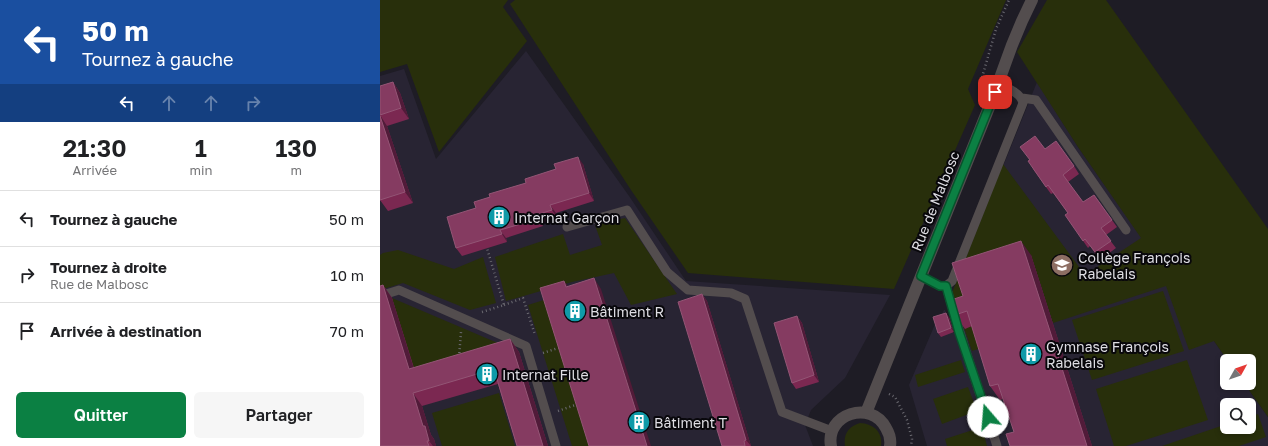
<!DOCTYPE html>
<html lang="fr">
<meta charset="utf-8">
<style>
:root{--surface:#fff;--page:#f6f6f6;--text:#202124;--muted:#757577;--line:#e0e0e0;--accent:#0b8043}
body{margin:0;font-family:"Golos Text",sans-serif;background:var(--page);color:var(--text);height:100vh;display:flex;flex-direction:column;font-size:15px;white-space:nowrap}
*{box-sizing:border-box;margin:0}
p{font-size:13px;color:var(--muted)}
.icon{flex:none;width:22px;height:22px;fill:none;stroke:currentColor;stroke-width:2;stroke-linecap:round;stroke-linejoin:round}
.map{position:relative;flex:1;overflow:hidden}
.details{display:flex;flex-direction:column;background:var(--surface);width:380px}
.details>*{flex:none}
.hud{background:#1a4fa0;color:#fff;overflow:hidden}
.needle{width:26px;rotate:50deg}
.fabs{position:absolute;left:840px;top:354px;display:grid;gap:8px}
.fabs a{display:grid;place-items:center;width:36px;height:36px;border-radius:6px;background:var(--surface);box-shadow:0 2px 6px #0003;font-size:20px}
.pin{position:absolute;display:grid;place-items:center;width:34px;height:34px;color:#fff;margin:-17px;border-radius:8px;box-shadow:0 2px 6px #0006}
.me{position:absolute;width:44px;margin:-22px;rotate:342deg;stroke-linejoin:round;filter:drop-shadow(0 0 3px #0008)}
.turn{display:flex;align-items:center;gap:14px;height:84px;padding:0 16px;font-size:18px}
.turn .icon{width:52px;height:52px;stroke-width:2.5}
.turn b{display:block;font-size:28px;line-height:34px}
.lanes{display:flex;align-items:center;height:38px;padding:0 16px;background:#0003;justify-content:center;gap:20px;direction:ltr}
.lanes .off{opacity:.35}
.eta{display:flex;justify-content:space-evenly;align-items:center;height:68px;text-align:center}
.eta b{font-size:24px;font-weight:600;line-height:28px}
.action{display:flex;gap:8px;margin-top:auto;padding:8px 16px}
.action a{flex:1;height:46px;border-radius:6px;background:var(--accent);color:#fff;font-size:16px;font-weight:600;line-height:46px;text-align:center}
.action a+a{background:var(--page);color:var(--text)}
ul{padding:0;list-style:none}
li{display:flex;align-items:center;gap:12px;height:56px;padding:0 16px;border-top:1px solid var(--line)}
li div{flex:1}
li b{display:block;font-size:15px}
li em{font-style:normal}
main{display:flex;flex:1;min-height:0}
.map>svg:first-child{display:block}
</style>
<main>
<section class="details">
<div class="hud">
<div class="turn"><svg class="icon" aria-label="left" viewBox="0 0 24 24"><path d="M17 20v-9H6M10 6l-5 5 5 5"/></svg><div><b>50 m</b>Tournez à gauche</div></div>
<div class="lanes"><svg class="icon" aria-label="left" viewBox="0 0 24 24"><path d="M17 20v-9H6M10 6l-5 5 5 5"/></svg><svg class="icon off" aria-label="ahead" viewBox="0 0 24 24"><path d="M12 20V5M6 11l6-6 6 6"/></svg><svg class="icon off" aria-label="ahead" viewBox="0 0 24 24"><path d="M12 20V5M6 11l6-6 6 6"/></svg><svg class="icon off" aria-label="right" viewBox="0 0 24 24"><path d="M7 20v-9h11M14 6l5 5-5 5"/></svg></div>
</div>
<div class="eta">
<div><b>21:30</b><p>Arrivée</p></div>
<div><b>1</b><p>min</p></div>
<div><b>130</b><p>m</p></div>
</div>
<ul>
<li><svg class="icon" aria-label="left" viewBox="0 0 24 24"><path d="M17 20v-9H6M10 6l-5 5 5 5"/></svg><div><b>Tournez à gauche</b></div><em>50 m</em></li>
<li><svg class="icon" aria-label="right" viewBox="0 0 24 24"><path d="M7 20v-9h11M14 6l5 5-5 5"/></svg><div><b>Tournez à droite</b><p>Rue de Malbosc</p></div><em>10 m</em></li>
<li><svg class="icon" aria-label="arrive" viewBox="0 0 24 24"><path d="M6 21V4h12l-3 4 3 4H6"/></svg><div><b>Arrivée à destination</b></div><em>70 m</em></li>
</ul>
<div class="action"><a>Quitter</a><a>Partager</a></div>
</section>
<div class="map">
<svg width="888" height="446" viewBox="0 0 888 446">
<rect width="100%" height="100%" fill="#1e1c25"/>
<path fill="#282433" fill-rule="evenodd" d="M146,51L249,196L306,281L510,295L465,378L431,410L425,425L433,446H0V76L24,69L56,159Z
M657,82L698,147L848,361H847V383H864L888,417V446H547L529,385L556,322L559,320L564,310H565L573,333L584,330L572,293ZM847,405H869V427H847Z"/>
<path fill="#282f0b" d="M0,0H128L123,7L147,41L59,152L27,64L0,72Z
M135,0H626L588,89L595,105L514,289L308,273L251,190L130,4Z
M667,0H726L888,229V417L864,383H869V361H848L834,341L809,350L786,286L673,323L651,255L604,347L592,351L572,293L623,164L705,275L761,238L698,147L637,52Z
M245,218L297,294L251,305L234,273L192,282L126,301L115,257L183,234L190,255L222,245L215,225Z
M18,250L74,269L103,257L116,303L90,310L23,283L0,290V255L3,253Z
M783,291L804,351L712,380L692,320Z
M12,298L139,352L38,382Z
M167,299L249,378L255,396L203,412L213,446H192L148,305Z
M581,360L585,372L538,387L535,375Z
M807,360L828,420L746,446H734L716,389Z
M588,387L597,411L562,424L553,399Z
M119,393L135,446H62L52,413Z
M878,414L886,437L859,446H782L847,424V427H869V417Z
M480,423C494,424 503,432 501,446H465C463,434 469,426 480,423Z
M602,427L607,446H567L565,439Z"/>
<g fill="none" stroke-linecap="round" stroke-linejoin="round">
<path stroke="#6b6a71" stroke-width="2.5" stroke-dasharray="1 3" stroke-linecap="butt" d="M601,81L616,29L629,0
M124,305L143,298L155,335
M102,312L124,305L106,245
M163,353L181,347
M79,357L81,332
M509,394L515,397L527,420L532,439L531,446
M178,411L198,404"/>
<path stroke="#534d4e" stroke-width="9" d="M642,98L656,100L746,230
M187,227L247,210L287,272L308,290L351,293L365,299L402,412L452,431
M541,276L560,286H566L572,281L643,103C641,93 628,88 618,84
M566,286C581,340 600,393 617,446
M0,296L19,290L146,346L176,446"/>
<path stroke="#534d4e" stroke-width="12" d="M486,413L612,100L632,45L642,21L652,0
M451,446C445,414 491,399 506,428C509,433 511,440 510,446"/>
</g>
<path fill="#7b2851" d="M13,82L20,93L29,119L7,126L33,203L8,211L0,200V86Z
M665,149L694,166L699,174L688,182L703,202L714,195L737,227L726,235L736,248L720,260L710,246L708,248L690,222L688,213L673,193L671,194L653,169Z
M203,164L214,201L176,213L177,218L162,223L163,226L126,238L127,242L82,256L76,248L96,208L110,197Z
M651,255L712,446H630L634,432L623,399L620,400L610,386L592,326L585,329L575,315L583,296Z
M3,285L12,298L34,368L130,339L139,352L168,446H137L118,384L42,406L51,435L54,439L56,446H0Z
M322,294L327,301L371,446H342Z
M417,316L422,323L439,382L416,389L412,383Z
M569,317L574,332L561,337L558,333Z"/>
<path fill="#511b39" d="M13,82L20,93L29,119L21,108Z
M0,115L7,126L33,203L25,192Z
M198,157L203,164L214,201L209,193Z
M170,205L176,213L177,218L172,210Z
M156,215L162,223L163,226L158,219Z
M120,230L126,238L127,242L122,234Z
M641,241L651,255L712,446H707Z
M214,278L221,289L271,446H267Z
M184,281L192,291L186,287Z
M3,285L12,298L38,382L29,369Z
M322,294L327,301L371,446L366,440Z
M566,313L569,317L574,332L571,328Z
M417,316L422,323L439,382L434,375Z
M130,339L139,352L168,446H163Z
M33,393L42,406L51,435L54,439L56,446H53L49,441L43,426Z"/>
<path fill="#853b61" stroke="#935575" d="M13,82L21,108L0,115V86Z
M0,116L25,192L0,200Z
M655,136L665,149L676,141L694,166L683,175L703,202L714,195L732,220L721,228L731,241L715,252L705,239L703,241L685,215L688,213L668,185L666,187L648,161L650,160L640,147Z
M198,157L209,193L170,205L172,210L156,215L158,219L120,230L122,234L76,248L67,217L96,208L94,202L110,197L109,194L146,183L145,179L176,169L174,164Z
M641,241L707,446H630L626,434L634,432L618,384L610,386L587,311L575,315L571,300L583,296L572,263Z
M214,278L267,446H209L160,288L184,281L186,287Z
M3,285L29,369L130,339L163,446H137L114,369L33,393L43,426H45L49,441H47L49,446H0V286Z
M322,294L366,440L364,441L365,446H342L298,302Z
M566,313L571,328L558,333L553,317Z
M417,316L434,375L412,383L394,323Z"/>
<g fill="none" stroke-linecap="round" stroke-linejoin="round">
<g stroke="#07532c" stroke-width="10">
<path id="route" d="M608,417L579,332L566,286H560L541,276L615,92"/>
</g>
<use href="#route" stroke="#0b8043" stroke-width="7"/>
</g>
<defs>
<g id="building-disc" transform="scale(1.15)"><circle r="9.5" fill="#0f9aa8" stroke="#08070b"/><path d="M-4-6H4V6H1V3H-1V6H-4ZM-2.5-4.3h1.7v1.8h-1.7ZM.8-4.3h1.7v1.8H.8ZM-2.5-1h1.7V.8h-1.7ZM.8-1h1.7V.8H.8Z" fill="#fff"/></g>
<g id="school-disc" transform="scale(1.15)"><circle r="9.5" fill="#8d6e63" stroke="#08070b"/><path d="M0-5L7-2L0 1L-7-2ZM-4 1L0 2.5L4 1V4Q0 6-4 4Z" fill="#fff"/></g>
</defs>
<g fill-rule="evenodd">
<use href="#building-disc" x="119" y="217"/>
<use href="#school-disc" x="682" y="265"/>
<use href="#building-disc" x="195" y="311"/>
<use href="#building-disc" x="651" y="354"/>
<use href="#building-disc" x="107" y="374"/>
<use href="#building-disc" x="259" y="422"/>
</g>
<g text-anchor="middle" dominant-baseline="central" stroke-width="4" stroke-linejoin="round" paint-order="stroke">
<g font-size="14" fill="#dfdee4" stroke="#08070b">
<text transform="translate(555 201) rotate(-68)">Rue de Malbosc</text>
</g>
<g font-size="14" fill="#dfdee4" stroke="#08070b" text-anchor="start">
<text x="134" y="217">Internat Garçon</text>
<text x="698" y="257">Collège François<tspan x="698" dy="16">Rabelais</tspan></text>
<text x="210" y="311">Bâtiment R</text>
<text x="666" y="346">Gymnase François<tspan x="666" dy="16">Rabelais</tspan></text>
<text x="122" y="374">Internat Fille</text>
<text x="274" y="422">Bâtiment T</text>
</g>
</g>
</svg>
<div class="fabs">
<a><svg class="needle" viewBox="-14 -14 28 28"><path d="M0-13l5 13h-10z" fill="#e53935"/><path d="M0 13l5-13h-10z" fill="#757577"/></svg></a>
<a><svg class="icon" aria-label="search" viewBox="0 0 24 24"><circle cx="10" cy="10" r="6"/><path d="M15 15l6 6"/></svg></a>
</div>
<div class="pin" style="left:615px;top:92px;background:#d93025"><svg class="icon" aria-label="arrive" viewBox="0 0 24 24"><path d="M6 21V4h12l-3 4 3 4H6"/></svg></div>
<svg class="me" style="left:608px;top:417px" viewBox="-20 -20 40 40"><circle r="19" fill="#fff"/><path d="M0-13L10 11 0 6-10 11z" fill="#0b8043"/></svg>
</div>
</main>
